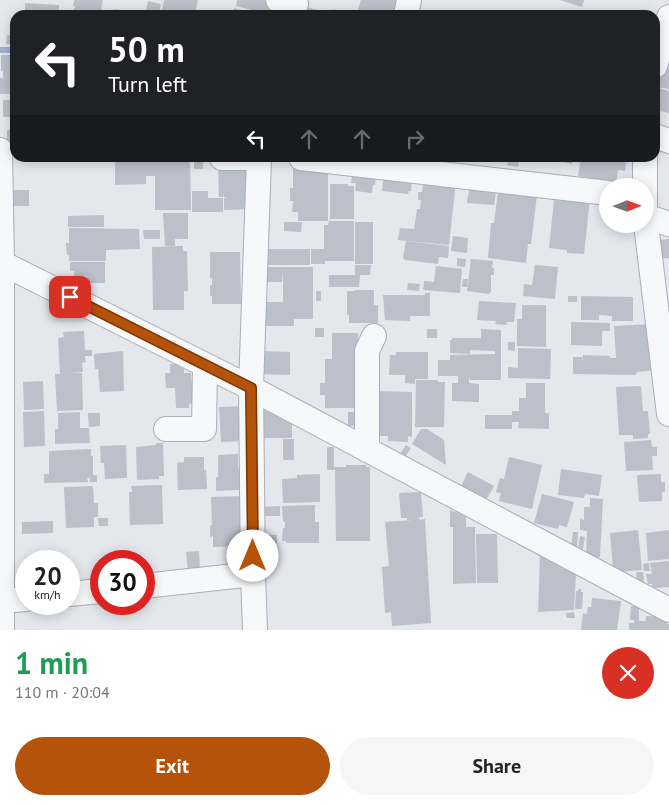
<!DOCTYPE html>
<meta charset="utf-8">
<style>
:root{--surface:#fff;--page:#f6f6f6;--text:#222;--muted:#767676;--accent:#b45309}
body{margin:0;font-family:"PT Sans",sans-serif;background:var(--page);color:var(--text);height:100vh;display:flex;flex-direction:column;font-size:19px;white-space:nowrap}
*{box-sizing:border-box;margin:0}
p{font-size:16px;color:var(--muted)}
.icon{flex:none;width:28px;height:28px;fill:none;stroke:currentColor;stroke-width:2;stroke-linecap:round;stroke-linejoin:round}
.map{position:relative;height:630px;overflow:hidden}
.details{display:flex;flex-direction:column;background:var(--surface);flex:1}
.details>*{flex:none}
.guide{position:absolute;left:10px;top:10px;width:650px;height:152px;border-radius:15px;box-shadow:0 2px 12px #0003;background:#202124;color:#fff;overflow:hidden}
.needle{width:32px;rotate:89deg}
.buttons{position:absolute;left:599px;top:178px;display:grid;gap:10px}
.buttons a{display:grid;place-items:center;width:55px;height:55px;border-radius:50%;background:var(--surface);box-shadow:0 2px 12px #0003;font-size:25px}
.speed{position:absolute;left:15px;top:550px;display:flex;gap:10px;font-size:25px;font-weight:700;text-align:center}
.speed>*{display:grid;place-content:center;width:65px;height:65px;border-radius:50%;background:var(--surface);box-shadow:0 2px 12px #0003;line-height:1}
.speed small{font-size:12px;font-weight:400}
.speed .limit{border:8px solid #d22;background:#fff;color:#111}
.pin{position:absolute;display:grid;place-items:center;width:42px;height:42px;color:#fff;margin:-21px;border-radius:10px;box-shadow:0 2px 8px #0006}
.me{position:absolute;width:55px;margin:-28px;rotate:0deg;stroke-linejoin:round;filter:drop-shadow(0 0 4px #0008)}
.turn{display:flex;align-items:center;gap:18px;height:105px;padding:0 15px;font-size:22px}
.turn .icon{width:65px;height:65px;stroke-width:2.5}
.turn b{display:block;font-size:35px;line-height:42px}
.lanes{display:flex;align-items:center;height:48px;padding:0 15px;background:#0003;justify-content:center;gap:25px;direction:ltr}
.lanes .off{opacity:.35}
.round{display:grid;place-items:center;flex:none;width:52px;height:52px;border-radius:26px;background:var(--page)}
.summary{display:flex;align-items:center;justify-content:space-between;height:85px;padding:0 15px}
h1{font-size:30px;font-weight:700;line-height:38px;color:#1e9e55}
.button{display:flex;gap:10px;margin-top:auto;padding:10px 15px}
.button a{flex:1;height:58px;border-radius:30px;background:var(--accent);color:#fff;font-size:20px;font-weight:700;line-height:58px;text-align:center}
.button a+a{background:var(--page);color:var(--text)}
.map>svg:first-child{display:block}
</style>
<div class="map">
<svg width="669" height="630" viewBox="0 0 669 630">
<rect width="100%" height="100%" fill="#e4e7ec"/>
<g fill="none" stroke-linecap="round" stroke-linejoin="round">
<path stroke="#9fb4cc" stroke-width="6" d="M0,50H15"/>
</g>
<path fill="#bbc0ca" d="M74,0H103L100,15H72L75,6H73Z
M164,0H198L195,14L161,15Z
M237,0H265L284,5L281,15H272L236,6Z
M361,0H402L398,15H367L357,12Z
M560,0H584L582,7Z
M148,1L161,4L159,15H145Z
M25,3L59,5V15H25Z
M303,6L332,14L333,9L352,15H301Z
M234,8L256,15H232Z
M114,9L137,14V15H113Z
M7,35L15,36V45L6,44Z
M1,55H15V94H0V78H3V71H1Z
M662,60L669,61V89L657,87Z
M658,88L669,91V113L655,110Z
M3,100H15V117H3Z
M15,129V148H7V130Z
M509,158H520L518,167L507,165Z
M548,158H573L572,164Z
M581,158H620V159L626,160L625,171L618,170L616,183L578,176Z
M194,160H203V169H194Z
M218,160H253L254,209L224,210V198L227,197H224V194L223,197H219Z
M115,161H190L191,210H155V176H146V184L115,185Z
M293,165H328V221H298V212H292L293,201H290V188H293Z
M353,168L377,171L375,185H373L372,193L355,191L356,183H351Z
M384,173L412,178L411,191H409L408,194L382,191Z
M424,177L456,181L449,245L398,240L400,228L414,229L417,209H420L421,200H418V192H422Z
M470,183L497,186L494,205L467,203Z
M330,184H348V186H354V219H330Z
M13,190H29V206H13Z
M192,191H208V198H223V212H192Z
M498,191L537,195L531,244H528L526,263L488,258L491,223H494Z
M561,196L590,199L584,254L567,253V250L549,248L554,200L561,201Z
M163,213H188V239H175V246H165Z
M104,215V227H68V216Z
M329,221H354V261H325V264H311V249H324V225H328Z
M284,222H302L301,232L284,231Z
M355,222H373V264H355Z
M69,228L139,229L140,249L106,250V261H69V255H67L66,243H69Z
M143,230H160V239H144Z
M453,236L468,238L467,253L451,251Z
M669,239V258L660,259L658,240Z
M406,241L449,246L448,258L439,257L438,264L405,260L403,258Z
M183,246V251H187L188,291H184V310H153L152,247Z
M263,249H310V265H262Z
M210,252H240L241,304H212V296H210V285H212V278H210Z
M457,258L466,259L465,267L457,266Z
M471,259L493,261L492,268H494V275H491V292H490L489,294L467,291Z
M70,262H105V283H87V276L74,277V271H70Z
M355,265H371L370,275H360L359,287H329V275H355Z
M535,265L558,267L555,299L523,296L524,284L532,285Z
M436,266L462,269L460,293L423,290L424,281L434,282Z
M261,267H313V319H294V326H262V302H283V271L282,282H261Z
M463,279H468L467,287H462Z
M408,283L420,284L419,291L407,290Z
M355,290H374V305H378V323H349V315H347V291H355Z
M316,291H321V301H316Z
M425,293H430V316H410V321L385,320L383,295H425Z
M568,296H577V302H568Z
M581,296L633,297V321H612V316L599,315V320H581Z
M479,301L516,303L514,322H507L506,325L495,324L496,321L477,320Z
M522,305H546V347L517,346V319H522Z
M571,322L610,323V331H602V346L571,345Z
M652,324L657,370L637,372L636,375L573,374V357H582V363L583,355L610,356V358H616L614,326Z
M315,328H324V337H315Z
M427,329H437V338H427Z
M481,329L501,330V380H470L469,376V383L479,384V402L452,401V383H458V376H438V360H450V355L495,354V351L470,350V354L450,353V340H452V338H481Z
M84,331L85,350H92V356H85L86,362L82,363L83,372L69,373H82L83,410L57,411L55,374H60L58,338L64,337L63,332Z
M332,333H358L359,408H325V395H320V383H325V359H332Z
M508,342H515V351L508,350Z
M518,348L551,349L550,379L508,378V367L518,368Z
M123,351L124,391L100,392L98,369H95L94,354Z
M259,351L290,352V375L259,374Z
M396,352H428V379H415V384L405,383V375H389L390,355H396Z
M170,364H184V373H191L193,403L189,404V408H176L175,388H166L165,373H170Z
M416,380H438V382H445L444,427H415Z
M43,381L44,409L24,410L23,382Z
M526,383H545V413H549V429L518,428L519,422H512V429H485V415H512V411H519V398H526Z
M641,386L643,411H648L650,434H648V438L633,439V435H619L616,387Z
M376,391L412,392V437L408,436V442L388,441V436H375Z
M243,406L244,441L221,442L219,407Z
M259,407L292,424V438H259Z
M44,411L45,446L24,447L23,412Z
M80,412V428H89L90,443L55,444V429H58V413Z
M348,412H361L360,426H348Z
M88,413H100V426L89,427Z
M421,429H427L444,440L446,465L412,444Z
M283,439H294V460H283Z
M651,440L652,447H657V456H652L653,470L626,471L624,442Z
M156,443H163L164,476H159V479L137,480L136,447L156,445Z
M126,445L127,478L105,479L104,463H101L100,446Z
M406,445L411,448L405,457L400,454Z
M327,447H334V467H346V465H366V467H370V541H336L335,470H327Z
M91,449V456H93V475H97V482H90V478H87L88,482L44,483V474H49V451Z
M238,454V468H243L244,484H239V490L216,491V477H218V455Z
M184,457H204V470H206L207,489L178,490L177,463L184,462Z
M509,457L542,465L532,509L499,501L501,493L496,492L500,478L504,479Z
M561,469L602,475L599,496L585,494L584,498L558,495Z
M468,472L494,486L486,500L461,486Z
M320,474V502L283,503L282,479L297,478V475Z
M661,474V482H665V492H662V501L639,502L637,475Z
M162,485L163,524L130,525L129,492H132L131,486Z
M93,486L94,503H98V517H94V527L66,528L64,487Z
M421,492L423,517H419L420,520L425,519L431,623L392,626L391,612L385,613L382,567L389,566L385,522L413,520H407V518H401L399,493Z
M542,494L574,502L567,527L559,525L558,529L534,523Z
M243,496V546L213,547V536L210,537V525H212L211,497Z
M590,498L603,499L600,557H586L587,531L580,530V519L584,520V507H590Z
M315,505V522H319V543H286V541H282L283,528H285V522L283,521L282,506Z
M280,506V516H261V507Z
M450,510L466,516V527H475L476,583L453,584V527H450Z
M98,518H108V526H99Z
M53,521V533L22,534V522Z
M638,530L642,570L618,572L617,567L613,568L610,533Z
M669,530V559L648,561L646,533Z
M573,532H578L577,548L571,547Z
M476,534H497L498,583H477Z
M260,535H277V543H260Z
M580,536L585,537L583,549L578,548Z
M199,551L200,571H188L186,552Z
M540,556L576,575L574,610L538,612Z
M669,561V587L652,588V584H648L646,574H652L650,563Z
M649,563L650,571H644L643,564Z
M636,572H643L644,581L637,582Z
M578,589H581V592H583L582,609H575L576,591H578Z
M592,598L621,601L617,630H581L583,613L587,614L588,607H591Z
M631,606H639V621H646V616L667,617V624H669V630H629V623H634V620H630Z
M574,612L575,618H567L566,613Z"/>
<g fill="none" stroke-linecap="round" stroke-linejoin="round">
<g stroke="#a9aeb7" stroke-width="26">
<path id="minor" d="M278,0L296,4
M406,15L409,0
M655,66L669,17
M655,136L669,141
M0,150L2,263V630
M222,158H259
M301,158L608,193
M645,158V216L669,414
M645,216L669,224
M0,262L251,388L669,610
M166,429H204L205,365
M367,450V351L374,336
M144,586L253,574
M69,594L101,591
M2,601L26,599
M255,630L253,574L251,388L259,158"/>
</g>
<use href="#minor" stroke="#f7f8fa" stroke-width="24"/>
</g>
<g fill="none" stroke-linecap="round" stroke-linejoin="round">
<g stroke="#753606" stroke-width="12">
<path id="route" d="M70,297L251,388L253,556"/>
</g>
<use href="#route" stroke="#b45309" stroke-width="9"/>
</g>
</svg>
<div class="buttons">
<a><svg class="needle" viewBox="-14 -14 28 28"><path d="M0-13l5 13h-10z" fill="#e53935"/><path d="M0 13l5-13h-10z" fill="#767676"/></svg></a>
</div>
<div class="speed"><div>20<small>km/h</small></div><div class="limit">30</div></div>
<div class="pin" style="left:70px;top:297px;background:#d93025"><svg class="icon" aria-label="arrive" viewBox="0 0 24 24"><path d="M6 21V4h12l-3 4 3 4H6"/></svg></div>
<svg class="me" style="left:253px;top:556px" viewBox="-20 -20 40 40"><circle r="19" fill="#fff"/><path d="M0-13L10 11 0 6-10 11z" fill="#b45309"/></svg>
<div class="guide">
<div class="turn"><svg class="icon" aria-label="left" viewBox="0 0 24 24"><path d="M17 20v-9H6M10 6l-5 5 5 5"/></svg><div><b>50 m</b>Turn left</div></div>
<div class="lanes"><svg class="icon" aria-label="left" viewBox="0 0 24 24"><path d="M17 20v-9H6M10 6l-5 5 5 5"/></svg><svg class="icon off" aria-label="ahead" viewBox="0 0 24 24"><path d="M12 20V5M6 11l6-6 6 6"/></svg><svg class="icon off" aria-label="ahead" viewBox="0 0 24 24"><path d="M12 20V5M6 11l6-6 6 6"/></svg><svg class="icon off" aria-label="right" viewBox="0 0 24 24"><path d="M7 20v-9h11M14 6l5 5-5 5"/></svg></div>
</div>
</div>
<section class="details">
<div class="summary"><div><h1>1 min</h1><p>110 m · 20:04</p></div><a class="round" style="background:#d93025;color:#fff"><svg class="icon" aria-label="close" viewBox="0 0 24 24"><path d="M6 6l12 12M18 6L6 18"/></svg></a></div>
<div class="button"><a>Exit</a><a>Share</a></div>
</section>
